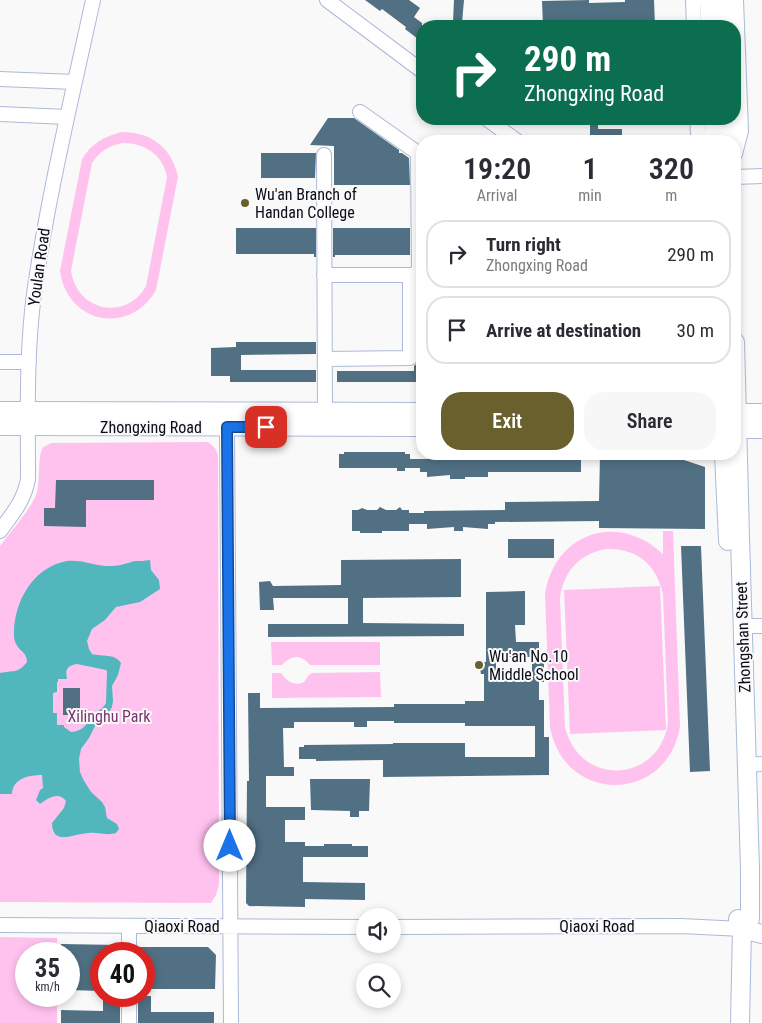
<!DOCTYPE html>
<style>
:root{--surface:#fff;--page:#f7f7f7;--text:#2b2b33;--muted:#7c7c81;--line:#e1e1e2;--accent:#69602d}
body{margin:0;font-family:"Roboto Condensed",sans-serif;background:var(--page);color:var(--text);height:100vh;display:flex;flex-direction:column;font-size:19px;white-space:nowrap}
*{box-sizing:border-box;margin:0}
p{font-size:16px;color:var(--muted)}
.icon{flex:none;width:28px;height:28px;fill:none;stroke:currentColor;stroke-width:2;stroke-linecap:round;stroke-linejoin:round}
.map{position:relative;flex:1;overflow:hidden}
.sheet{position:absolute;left:416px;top:135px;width:325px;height:325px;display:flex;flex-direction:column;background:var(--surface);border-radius:20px;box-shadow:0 2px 8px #0003}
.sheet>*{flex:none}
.guide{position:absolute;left:416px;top:20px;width:325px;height:105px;border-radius:20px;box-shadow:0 2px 8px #0003;background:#0b6e4f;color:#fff;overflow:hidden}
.buttons{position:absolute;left:356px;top:908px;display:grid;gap:10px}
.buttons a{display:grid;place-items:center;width:45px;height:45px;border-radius:50%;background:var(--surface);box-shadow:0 2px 8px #0003;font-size:25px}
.speed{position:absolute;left:15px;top:942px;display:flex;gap:10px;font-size:25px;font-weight:700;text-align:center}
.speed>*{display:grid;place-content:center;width:65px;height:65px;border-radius:50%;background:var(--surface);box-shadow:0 2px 8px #0003;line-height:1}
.speed small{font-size:12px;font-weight:400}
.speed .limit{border:8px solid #d22;background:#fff;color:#111}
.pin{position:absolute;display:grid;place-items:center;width:42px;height:42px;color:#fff;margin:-21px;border-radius:10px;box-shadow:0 2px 8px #0006}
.me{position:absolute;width:55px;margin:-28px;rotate:0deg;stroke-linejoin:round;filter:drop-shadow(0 0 4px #0008)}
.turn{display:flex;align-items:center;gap:18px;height:105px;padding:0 25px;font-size:22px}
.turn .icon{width:65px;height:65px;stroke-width:2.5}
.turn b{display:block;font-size:35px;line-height:42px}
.eta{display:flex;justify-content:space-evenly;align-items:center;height:85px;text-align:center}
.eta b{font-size:30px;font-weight:600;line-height:35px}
.action{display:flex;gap:10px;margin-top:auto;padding:10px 25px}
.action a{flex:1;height:58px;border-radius:20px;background:var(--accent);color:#fff;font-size:20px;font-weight:600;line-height:58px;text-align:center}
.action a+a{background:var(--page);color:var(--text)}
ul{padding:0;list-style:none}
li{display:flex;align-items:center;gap:15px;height:68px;margin:0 10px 8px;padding:0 15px;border:2px solid var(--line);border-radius:20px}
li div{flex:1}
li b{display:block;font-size:19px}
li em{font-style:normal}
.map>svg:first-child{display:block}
</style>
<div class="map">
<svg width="762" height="1023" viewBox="0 0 762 1023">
<rect width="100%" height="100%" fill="#f9f9f9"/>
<path fill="#ffc2ef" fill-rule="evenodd" d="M122,132C152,132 172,148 178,177L156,290C130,336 67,324 60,271L82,159C92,143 105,136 122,132ZM123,143C145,143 163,155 167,177L146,286C126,322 77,311 71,271L92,163C100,151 110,145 123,143Z
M208,442L215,448L218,455L219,885L216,895L211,903L0,902V546C11,531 32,508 37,492C40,481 38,457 42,449C44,446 48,445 51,443Z
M663,531H673L680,726C668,804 564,805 550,727L545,594C555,532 618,512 663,554ZM606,549C637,548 656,564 663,594L668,723C659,784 579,787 565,727L560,598C564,571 579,554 606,549Z
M660,586L666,730L570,734L564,590Z
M271,642H380V665H310C300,654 292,655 282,665H272Z
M380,672L381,697L272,698V673H281C287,681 294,687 304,682L309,675L312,673Z
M0,937L57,938V954H26V996H57V1023H0Z"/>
<path fill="#51b7bd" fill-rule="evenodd" d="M150,560L151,570L159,580L160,589L140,602L116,607L105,620L92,629L87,641L89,649L92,654C103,657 114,653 121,663L118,675L112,686L113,701L112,707L109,712L97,722L89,738L81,749L79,759L80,772L83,779L91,792L102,802L105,807L107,818L117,824L119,829L116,833C105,836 99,832 89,833C75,833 52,847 52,823L64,808L66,801C59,791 48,798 40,804L36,800L40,790L43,788L42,775C29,775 13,778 12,794H0V673C13,670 18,674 27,662C27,650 15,651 14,636C13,604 32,567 67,561C82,559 97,567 112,566C120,566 127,563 135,561C140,561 145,561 150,560ZM77,664L106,670L107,671L106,703C103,708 101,709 97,712C87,721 86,731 71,732L64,727V725H57V713H53V693L57,692V682H58V679H67C65,669 67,666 77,664Z"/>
<path fill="#517083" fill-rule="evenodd" d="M365,0H409L420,8L414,17L422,23V42L405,29L406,27L382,9L380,11Z
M454,0H464L462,23L453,22Z
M589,0V3L625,2V0H654L655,26H543L542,1Z
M328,118H354L399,150V153H402L409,158L410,185H334V146L310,145Z
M590,119H598V129H622V141H590Z
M261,153H316L315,178H261Z
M236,228H316V257H314V254H236Z
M333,228H410V255H335V257H333Z
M236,342H316V354L241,355V370H316V382H230V376H211V348L236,347Z
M419,344H422V382H337V371H414V366L417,363L419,358Z
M344,452H405V454H410V459H506V454H581V472H488V477H465V479H450V475L427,477V472H420V468H405V471H397V468H339V454H344Z
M640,454H655L675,457L705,467V529L599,528V521L495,522V524H488V529L463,527V531H454V527L427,529V524H409V531H382V533H360V531H352V510H358L362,508L367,510H377L380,507L386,510H396L400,507L402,510H409V513H424V511L505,510V502L599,501L600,455Z
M56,480H154V500H86V527L44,526V508H55Z
M508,539H554V558H508Z
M681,546H701L710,771L690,772Z
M461,559V597L363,598V623L464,624V636L268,637V624H348V598H273L274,610H260L259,582L270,581L273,586L341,585V560Z
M525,591V625H515L516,642H539V653H544V682H539V700H544V737H549V775L383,777V760L316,761V759H299V747H304V745L393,744V743H465V757H535V726H465V723H394V721H367V727H354V722H294V728H283L284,767H294V776H266V807H305V820H285V842H305V846H324V844H352V846H368V857H303V882L365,883V900L305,899V907L249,906L246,903L247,781H249L248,693H260V708L394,707V704H465V701H484V674H481L480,669V662H486V592ZM496,657H532V680H496Z
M63,688H80V715H63Z
M310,779H370L369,811H359V817H350V811L311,810Z
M61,944L120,945V954H101V991L69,990V954H61Z
M138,947H208L216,955L215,989H144V954H138Z
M103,996H120V1023H61V1010L103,1011Z
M138,996H151V1012H214V1023H138Z"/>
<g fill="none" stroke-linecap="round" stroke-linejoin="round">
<g stroke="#adb9d8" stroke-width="16">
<path id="minor" d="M327,0L422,71
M693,0L694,26
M0,79L75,82
M360,112L418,153L419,268L416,275H410
M0,114L67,117
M487,119L517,141
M697,119L698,133L701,141
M735,154L741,131L736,0
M324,155L325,412
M735,177L762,176
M324,275H410V358L325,359
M0,362H29
M227,427L231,1023
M0,531C13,513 24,501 28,479C28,417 26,355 34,294C48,195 72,97 93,0
M742,626H762
M747,765L762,764
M0,925L365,927
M392,927L681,926L742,929
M129,954V926
M129,1023V996"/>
</g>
<g stroke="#adb9d8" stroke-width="20">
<path id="major" d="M709,0L710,26
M725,0L726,26
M713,119L714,141
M728,119L729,141
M735,342L740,537L750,869V919L742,929
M0,411L422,412
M735,413H762
M0,426L422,427
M735,429H762
M724,454L728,541
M738,919L742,929L740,1023
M742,929L762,934"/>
</g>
<use href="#minor" stroke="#fff" stroke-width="14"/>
<use href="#major" stroke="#fff" stroke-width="18"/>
</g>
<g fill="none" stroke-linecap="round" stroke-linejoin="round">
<g stroke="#114b97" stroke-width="12">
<path id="route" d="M230,846L227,427H266"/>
</g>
<use href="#route" stroke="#1a73e8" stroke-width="9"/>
</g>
<g fill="#69602d" stroke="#f9f9f9" stroke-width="2">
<circle cx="245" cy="203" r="5"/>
<circle cx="479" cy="665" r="5"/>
</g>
<g text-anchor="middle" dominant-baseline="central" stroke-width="4" stroke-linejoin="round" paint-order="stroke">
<g font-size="16" fill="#080b16" stroke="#f9f9f9" text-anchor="start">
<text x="255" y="194">Wu'an Branch of<tspan x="255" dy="18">Handan College</tspan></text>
<text x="489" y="656">Wu'an No.10<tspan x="489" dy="18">Middle School</tspan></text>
</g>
<g font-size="16" fill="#080b16" stroke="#f9f9f9">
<text transform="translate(39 267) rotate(-82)">Youlan Road</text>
<text x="151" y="427">Zhongxing Road</text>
<text transform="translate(743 637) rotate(-92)">Zhongshan Street</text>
<text x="182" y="926">Qiaoxi Road</text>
<text x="597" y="926">Qiaoxi Road</text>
</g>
<g font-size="16" fill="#7c346d" stroke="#f9f9f9">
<text x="109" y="716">Xilinghu Park</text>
</g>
</g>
</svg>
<div class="buttons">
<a><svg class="icon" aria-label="sound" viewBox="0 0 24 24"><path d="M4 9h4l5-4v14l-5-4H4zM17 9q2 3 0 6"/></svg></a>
<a><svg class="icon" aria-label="search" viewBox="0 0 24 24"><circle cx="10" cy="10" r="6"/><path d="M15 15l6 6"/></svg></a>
</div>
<div class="speed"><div>35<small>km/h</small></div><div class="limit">40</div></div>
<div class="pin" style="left:266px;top:427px;background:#d93025"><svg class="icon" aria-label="arrive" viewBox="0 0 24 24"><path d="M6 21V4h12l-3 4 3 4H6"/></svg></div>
<svg class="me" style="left:230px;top:846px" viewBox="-20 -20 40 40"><circle r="19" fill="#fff"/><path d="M0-13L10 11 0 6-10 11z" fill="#1a73e8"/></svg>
<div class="guide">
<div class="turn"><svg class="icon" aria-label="right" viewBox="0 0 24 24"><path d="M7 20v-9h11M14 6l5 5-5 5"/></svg><div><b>290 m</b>Zhongxing Road</div></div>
</div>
<section class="sheet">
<div class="eta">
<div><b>19:20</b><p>Arrival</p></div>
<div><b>1</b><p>min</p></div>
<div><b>320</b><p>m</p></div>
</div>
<ul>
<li><svg class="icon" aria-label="right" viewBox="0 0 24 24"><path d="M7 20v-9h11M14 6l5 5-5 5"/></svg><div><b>Turn right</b><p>Zhongxing Road</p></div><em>290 m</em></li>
<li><svg class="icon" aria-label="arrive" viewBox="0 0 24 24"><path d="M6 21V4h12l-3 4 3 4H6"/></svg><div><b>Arrive at destination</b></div><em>30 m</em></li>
</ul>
<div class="action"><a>Exit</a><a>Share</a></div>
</section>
</div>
